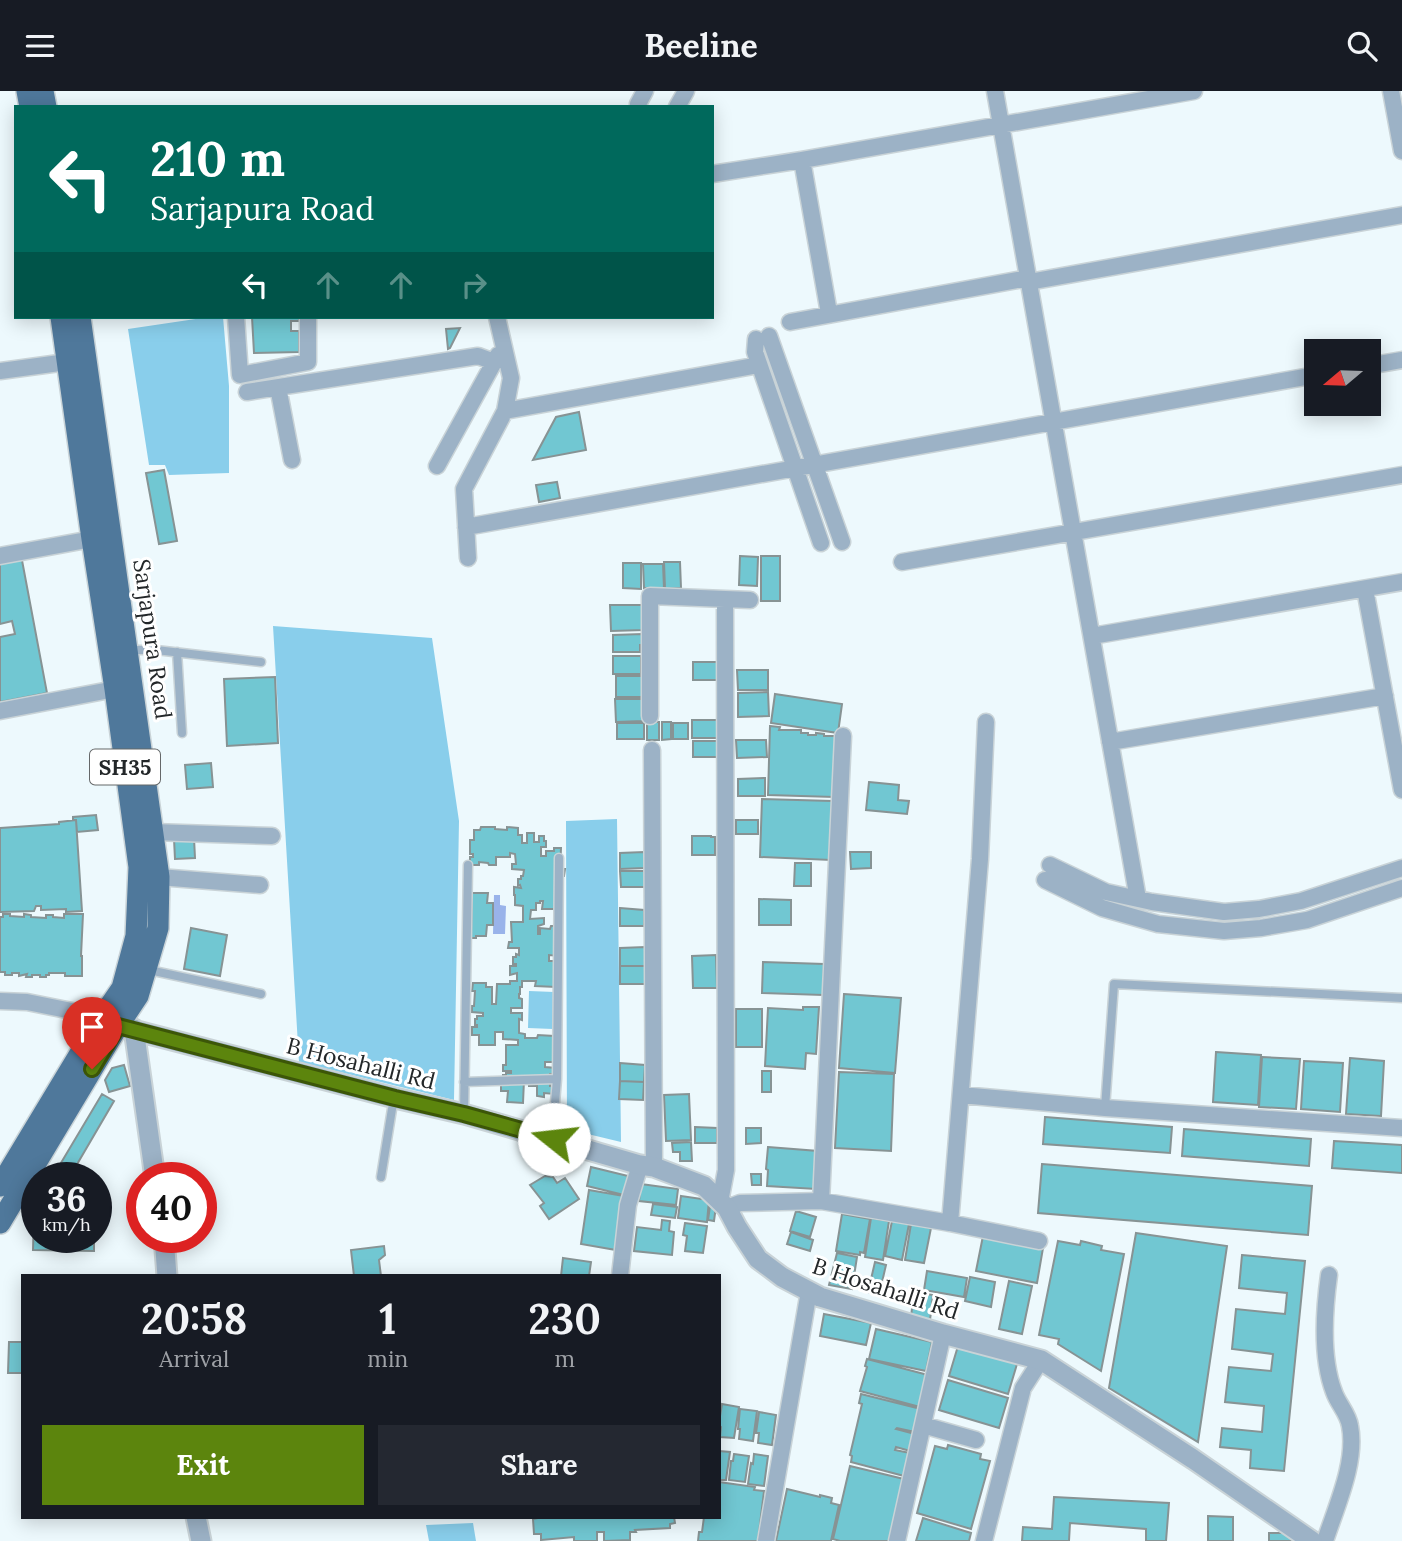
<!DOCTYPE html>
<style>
:root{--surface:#171b24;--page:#242831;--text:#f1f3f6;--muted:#9ea1a6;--accent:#5c850d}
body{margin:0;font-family:Lora,serif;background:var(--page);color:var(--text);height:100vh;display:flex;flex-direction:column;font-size:26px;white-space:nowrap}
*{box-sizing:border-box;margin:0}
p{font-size:23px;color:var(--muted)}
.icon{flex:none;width:38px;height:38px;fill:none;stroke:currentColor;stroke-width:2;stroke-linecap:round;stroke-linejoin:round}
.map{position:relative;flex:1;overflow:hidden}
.sheet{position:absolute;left:21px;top:1183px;width:700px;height:245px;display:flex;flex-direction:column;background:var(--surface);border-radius:0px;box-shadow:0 4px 18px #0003}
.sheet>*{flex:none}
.guide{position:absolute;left:14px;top:14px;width:700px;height:214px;border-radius:0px;box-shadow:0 4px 18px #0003;background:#00695c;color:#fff;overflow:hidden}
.needle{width:46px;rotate:251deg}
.fabs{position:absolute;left:1304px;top:248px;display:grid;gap:14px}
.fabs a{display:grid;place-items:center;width:77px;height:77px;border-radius:0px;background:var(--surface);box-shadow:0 4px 18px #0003;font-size:35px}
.speed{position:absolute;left:21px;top:1071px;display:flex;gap:14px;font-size:35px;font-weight:700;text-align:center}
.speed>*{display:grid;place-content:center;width:91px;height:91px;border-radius:50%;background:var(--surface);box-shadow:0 4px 18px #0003;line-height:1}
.speed small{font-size:18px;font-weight:400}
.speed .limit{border:10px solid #d22;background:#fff;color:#111}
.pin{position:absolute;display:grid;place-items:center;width:60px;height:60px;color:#fff;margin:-72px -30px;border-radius:50% 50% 50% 0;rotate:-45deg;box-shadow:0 0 7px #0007}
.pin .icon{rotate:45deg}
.me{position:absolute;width:77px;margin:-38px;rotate:286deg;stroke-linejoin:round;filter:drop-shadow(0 0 5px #0008)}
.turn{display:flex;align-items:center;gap:24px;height:147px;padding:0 21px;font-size:32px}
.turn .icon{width:91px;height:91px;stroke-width:2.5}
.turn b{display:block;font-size:49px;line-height:60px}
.lanes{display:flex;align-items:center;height:66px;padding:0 21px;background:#0003;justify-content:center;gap:35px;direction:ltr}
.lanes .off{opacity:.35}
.eta{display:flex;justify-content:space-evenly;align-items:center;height:119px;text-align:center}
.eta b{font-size:42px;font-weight:700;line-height:49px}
.button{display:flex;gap:14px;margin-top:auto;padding:14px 21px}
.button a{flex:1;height:80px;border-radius:0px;background:var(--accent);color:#fff;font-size:28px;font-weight:700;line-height:80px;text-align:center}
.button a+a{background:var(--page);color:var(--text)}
header{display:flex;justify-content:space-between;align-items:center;height:91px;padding:0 21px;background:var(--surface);font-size:32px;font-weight:700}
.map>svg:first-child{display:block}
</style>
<header><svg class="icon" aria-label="menu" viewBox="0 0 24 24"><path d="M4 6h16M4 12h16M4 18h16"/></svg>Beeline<svg class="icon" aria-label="search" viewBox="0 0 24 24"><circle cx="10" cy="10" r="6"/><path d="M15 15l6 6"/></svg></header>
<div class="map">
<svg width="1402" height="1450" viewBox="0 0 1402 1450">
<rect width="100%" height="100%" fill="#edf9fd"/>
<path fill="#89ceeb" d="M209,226H223L229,295V382L169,384L165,374H149L128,238Z
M273,535L432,547L459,730L454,1009L299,971Z
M617,728L621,1051L567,1038L566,730Z
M529,900L554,901L553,938L528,937Z
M473,1432L476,1450H429L426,1434Z"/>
<path fill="#99b3ea" d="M494,804H500V814L506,815L505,843H493Z"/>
<path fill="#71c7d2" stroke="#879394" stroke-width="2" d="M252,226H299V230H291V240H299V261L254,262Z
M460,237L450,257L448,258L446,238Z
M579,321L586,359L533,369L556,326Z
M164,379L177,450L159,453L146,382Z
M557,391L560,407L539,411L536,394Z
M21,464L47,602L0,611V546L15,543L12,530L0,533V468Z
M740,465L758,466L757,495L739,494Z
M761,465H780V510H761Z
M664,471H680L681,497L665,498Z
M623,472H641V498L623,497Z
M643,473H663L664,497H644Z
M610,514H644V539L611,540Z
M642,543V554H640V561H613V544Z
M613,565H641V583H613Z
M693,571H719V589H693Z
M737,579H768V599H738Z
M616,585H644V606H616Z
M275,586L278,652L227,655L224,588Z
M768,601L769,625L738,626V602Z
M775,603L842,613L838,642L771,632Z
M615,608H643V630L616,631Z
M692,629H717L718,647H692Z
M647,631H659V649H647Z
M662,631H671V648L662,649Z
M617,632H644V648H617Z
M673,632H688V648H673Z
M770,635L780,636L779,639H801V642H808V644H816V642L824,643V645H836L834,706L768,704Z
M736,649H766L767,666L737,667Z
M693,650H718V666H693Z
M211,672L213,696L187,698L185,674Z
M765,687V705H738V688Z
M869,691L899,694L898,709L909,710L907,723L866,719Z
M762,708L832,710L831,769L760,766Z
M96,724L98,739L77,741L76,729H73V726Z
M76,729L82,820L66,821V818L41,819V815H36L34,820L0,821V737L59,733V731Z
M736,729H758V743H736Z
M481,736H495V738L507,739V736L518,737V744H522V752H527V742H534V751H539V745H544V750H546V756H541V765H546V760H554V757H561L560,778H565L564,785H560V818H542L543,810H540V812H536V819H531L530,828L544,827V833L538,835V843H540V837L550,838L551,835H558V865L549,864V870H557L556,896L535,895L536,890H522V896H520V903H519V907L522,908V917H511V922H522V929L519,928V942L525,943V947H537L538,944L554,945L555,971H545V976L556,977V983H550V995H554V1003L544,1002V1006L537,1005V995H529V989H524L523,1012L507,1011L508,1000H501V994H507V991H503V984H506V982H511V980H503V974H506V954H518V949L503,948V941H495V954H479V944H472V936H477V934H475V928H477V925H483V922L472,921V915H474L475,900H472L473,892H486V896H492V913H496L497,893H510V890H517V882L510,884V875H516V873H513V866H516V863L519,864V857H508L509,851H512L511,831H523V815L515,814V804H514V796L521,797L520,794L518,795V788H521V785H523L524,779L512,778V773H516L515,763L510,762V766H496V774H489L488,772L479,771V774H470V766H473V763H470V749H474V739H480Z
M692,745H711V746H715V764H692Z
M194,747L195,767L175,768L174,748Z
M644,761L645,777L620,778V762Z
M850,761H871V777L851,778Z
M795,772H811V795H794Z
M620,780H644L645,796H621Z
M472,802H488L487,812H493V834H487L486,845H476V847H471Z
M759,808L791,809V834H759Z
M620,817L644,819V835H620Z
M3,823H10V825L24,826V823L31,824V826L46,827V824H53V826L64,827V823H83L81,865H82V885H65V882H49V884H46V886H40V884H32V886H26L27,883L19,885V882H12V884H5V881H0V826H3Z
M191,837L227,844L220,885L184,878Z
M645,856V875H620V857Z
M716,864L717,897H693L692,865Z
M763,871L824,873L823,904L762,902Z
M620,875H645V893H620Z
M844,903L901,907L895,982L839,977Z
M803,916H819L816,963L806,962L805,978L765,975L768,917L803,919Z
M736,918H762V956H736Z
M1216,961L1261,964L1258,1014L1213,1011Z
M1262,966L1300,968L1296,1018L1259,1016Z
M1350,967L1384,970L1381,1025L1346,1023Z
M1304,970L1343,972L1340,1021L1301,1018Z
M620,972L645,974L644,991L620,990Z
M124,974L130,995L109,1001L105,989L112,977Z
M762,980H771V1001H762Z
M839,981L894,983L891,1060L835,1057Z
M620,990L644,991L643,1009L619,1008Z
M102,1003L114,1010L69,1087H52Z
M689,1003L691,1049L666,1050L664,1004Z
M1045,1026L1172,1036L1170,1062L1043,1053Z
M695,1036L717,1037V1052H695Z
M746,1037H761V1052L746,1053Z
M1184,1038L1311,1048L1309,1075L1182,1065Z
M1334,1050L1402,1054V1082L1332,1077Z
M691,1051L692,1070H680V1061H673L672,1052Z
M768,1056L818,1060L816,1098L767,1095L768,1079L766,1078Z
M1042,1073L1312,1095L1308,1144L1038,1122Z
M591,1076L628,1085L624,1104L587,1095Z
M751,1083H761V1094H752Z
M545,1085L553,1086L557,1092L565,1087L579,1108L549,1128L540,1115L544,1112L530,1094Z
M641,1093L678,1098L676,1114L639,1110Z
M589,1099L624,1105L616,1159L581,1153Z
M681,1105L709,1109L707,1131L678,1127Z
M653,1113L677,1116L675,1127L651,1124Z
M710,1115H716L714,1130L708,1129Z
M796,1120L816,1126L810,1146L790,1140Z
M842,1123L870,1128L864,1162L860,1161V1164L836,1160Z
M34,1125H37V1146H94V1160L33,1159Z
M871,1127L889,1130L883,1169L865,1166Z
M662,1129L670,1130L669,1140L674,1141L672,1164L634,1160L637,1136L661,1139Z
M892,1130L909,1133L902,1169L885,1165Z
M685,1132L707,1135L703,1162L685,1160L687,1145L683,1144Z
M911,1133L931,1137L924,1172L905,1169Z
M791,1141L813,1149L810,1160L787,1153Z
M1136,1142L1227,1155L1198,1351L1109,1297Z
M983,1145L1043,1157L1037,1192L976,1180Z
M1058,1150L1080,1154L1081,1150L1102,1155L1101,1159L1124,1163L1101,1280L1058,1253L1059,1248L1039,1244Z
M384,1155L385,1164L379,1169L381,1185H354L351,1159Z
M837,1162L857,1166L852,1198L829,1194Z
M1242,1164L1305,1170L1284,1380L1250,1377L1251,1359L1220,1356L1222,1337L1262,1341L1264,1315L1225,1311L1229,1276L1271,1280L1273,1263L1232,1258L1236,1218L1285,1223L1287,1202L1239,1197Z
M563,1167L591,1171L589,1185H561Z
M875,1171L886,1174L879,1204L868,1201Z
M927,1180L967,1187L964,1206L924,1199Z
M970,1186L995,1191L991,1216L965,1210Z
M1009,1190L1032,1195L1022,1243L999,1238Z
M914,1201L933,1204L930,1229L911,1226Z
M824,1223L871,1232L866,1254L820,1245Z
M876,1238L932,1251L926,1280L869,1268Z
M9,1251H23V1282H8Z
M958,1255L1017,1273L1008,1303L949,1285Z
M867,1268L928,1284L920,1316L860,1300L867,1276L865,1275Z
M948,1289L1008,1307L999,1337L939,1319Z
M861,1303L921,1318L915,1341L897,1337L896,1338L915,1343L910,1360L896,1356L895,1359L910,1362L904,1385L851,1371L852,1365L850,1364L862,1313L859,1312Z
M722,1313L739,1316L734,1347L720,1346L721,1336L719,1335V1331Z
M740,1318L757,1320L753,1350L739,1348L740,1338H738Z
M759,1321L776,1324L772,1354L758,1352L759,1342H756Z
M948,1354L981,1363L980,1368L990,1370L971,1438L917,1422L935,1355L947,1358Z
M719,1360L730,1361L726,1389H719Z
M734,1363L749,1365L745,1391L729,1389L731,1370H733Z
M754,1363L768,1365L764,1395L748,1393L751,1372L753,1373Z
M850,1375L904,1388L890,1450H840L833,1448Z
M719,1391L755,1396L754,1399L764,1400L758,1450H698L699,1441H702L704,1426H719Z
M787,1398L820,1406V1404L832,1407L831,1412L839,1414L831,1450H776Z
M1054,1406L1169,1412L1166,1450H1146V1438L1070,1432L1069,1450H1022L1023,1436L1052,1438Z
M1208,1425L1233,1426V1450H1208Z
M543,1426H674L675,1432L670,1433V1437L635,1439L636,1441H630V1449L604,1450V1441H597V1450H574V1446L541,1449V1443H534L533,1428Z
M923,1427L971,1442L969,1450H916Z
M1269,1442H1297V1450H1269Z"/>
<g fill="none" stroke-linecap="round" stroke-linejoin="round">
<g stroke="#c9d3d7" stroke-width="11">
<path id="service" d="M128,559H156L261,571
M177,561L182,642
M149,879L261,903
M464,991L557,988
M1105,1017L1114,893L1402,907
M464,1023L468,774
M554,1048L553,1036L557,988L559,767
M381,1086L392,1018L395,1007"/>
</g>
<g stroke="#c9d3d7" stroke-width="19">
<path id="minor" d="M995,0L1138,808
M1391,0L1402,60
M638,13L645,0
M677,16L686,0
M802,69L829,222
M712,83L802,69L1194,0
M1029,191L1402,124
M236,226L240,284L308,271V226
M790,231L1028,187
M769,245L842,451
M756,248L755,261L821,452
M1368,275L1402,269
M0,280L67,271
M278,296L292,369
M247,301L478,265L494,271
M505,320L759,274
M437,375L498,264
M466,436L1316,284
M0,465L92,448
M468,467L464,398L505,320L511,287L497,226
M902,471L1402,384
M1365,498L1402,699
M1092,545L1402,491
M0,620L115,598
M650,625V505L750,509
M1110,651L1385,605
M652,659L654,1076
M153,741L272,745
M1050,774L1106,801L1152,811L1224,821L1259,818L1301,810L1402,777
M159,786L260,794
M1045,789L1102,817L1158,833L1224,840L1261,837L1307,829L1402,797
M0,910L27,911L102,926
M961,1004L1105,1017L1402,1037
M821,1110L843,645
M720,1111L726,1079L725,508
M727,1117L740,1112L821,1110L950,1132L1039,1150
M950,1132L980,768L986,631
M620,1185L628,1114L640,1074
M923,1334L976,1349
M766,1450L809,1200
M897,1450L943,1243
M984,1450L1023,1297L1041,1269
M1325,1450C1336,1416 1357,1371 1350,1335C1348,1322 1338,1313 1334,1301C1321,1267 1324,1220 1329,1184"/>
</g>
<g stroke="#c9d3d7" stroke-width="23">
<path id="tertiary" d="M118,935L395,1007L464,1023L640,1074L654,1076L704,1095L727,1117L737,1136L758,1168L782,1186L820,1206L943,1243L1041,1269L1193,1368L1312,1450
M134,938L155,1087
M164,1146L167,1185
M196,1426L201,1450"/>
</g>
<g stroke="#c9d3d7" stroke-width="24">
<path id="primary" d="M27,0L30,16
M43,0L46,16
M0,1095L102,926L122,897L136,845L139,776L115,598L92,448L61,226
M0,1132L118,935L138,905L158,837L159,786L80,226"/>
</g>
<use href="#service" stroke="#9cb2c6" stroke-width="8"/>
<use href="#minor" stroke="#9cb2c6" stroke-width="16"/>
<use href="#tertiary" stroke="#9cb2c6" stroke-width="19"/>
<use href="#primary" stroke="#4f789b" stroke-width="21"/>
</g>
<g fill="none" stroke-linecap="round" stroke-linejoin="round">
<g stroke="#3c5608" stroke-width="18">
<path id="route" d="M92,978L118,935L395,1007L464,1023L554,1048"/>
</g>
<use href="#route" stroke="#5c850d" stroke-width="12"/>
</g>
<g text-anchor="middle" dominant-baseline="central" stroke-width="6" stroke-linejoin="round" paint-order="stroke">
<rect fill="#fff" stroke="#656869" stroke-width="2" x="90" y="658.5" width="70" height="35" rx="5"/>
<g font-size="21" font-weight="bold" fill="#232729">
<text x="125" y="676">SH35</text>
</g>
<g font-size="23" fill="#232729" stroke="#fff">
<text transform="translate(153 548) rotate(82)">Sarjapura Road</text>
<text transform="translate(361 972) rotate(14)">B Hosahalli Rd</text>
<text transform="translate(886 1197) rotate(18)">B Hosahalli Rd</text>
</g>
</g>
</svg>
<div class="fabs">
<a><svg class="needle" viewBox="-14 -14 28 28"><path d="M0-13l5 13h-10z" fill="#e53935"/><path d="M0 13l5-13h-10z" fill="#9ea1a6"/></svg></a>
</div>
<div class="speed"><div>36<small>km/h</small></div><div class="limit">40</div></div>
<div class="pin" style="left:92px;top:978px;background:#d93025"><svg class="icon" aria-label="arrive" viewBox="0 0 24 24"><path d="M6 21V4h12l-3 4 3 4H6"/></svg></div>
<svg class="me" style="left:554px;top:1048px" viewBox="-20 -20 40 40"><circle r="19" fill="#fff"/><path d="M0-13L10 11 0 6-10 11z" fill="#5c850d"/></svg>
<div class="guide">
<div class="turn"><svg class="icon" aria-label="left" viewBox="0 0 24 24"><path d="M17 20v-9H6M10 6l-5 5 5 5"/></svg><div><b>210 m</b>Sarjapura Road</div></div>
<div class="lanes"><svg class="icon" aria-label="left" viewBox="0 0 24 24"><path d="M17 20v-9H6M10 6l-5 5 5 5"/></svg><svg class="icon off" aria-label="ahead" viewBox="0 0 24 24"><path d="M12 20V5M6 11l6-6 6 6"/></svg><svg class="icon off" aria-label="ahead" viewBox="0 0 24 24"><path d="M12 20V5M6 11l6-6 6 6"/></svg><svg class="icon off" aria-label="right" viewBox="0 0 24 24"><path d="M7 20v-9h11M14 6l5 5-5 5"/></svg></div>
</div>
<section class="sheet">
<div class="eta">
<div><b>20:58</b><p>Arrival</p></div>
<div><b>1</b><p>min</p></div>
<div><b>230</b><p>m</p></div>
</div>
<div class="button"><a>Exit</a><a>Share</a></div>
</section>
</div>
